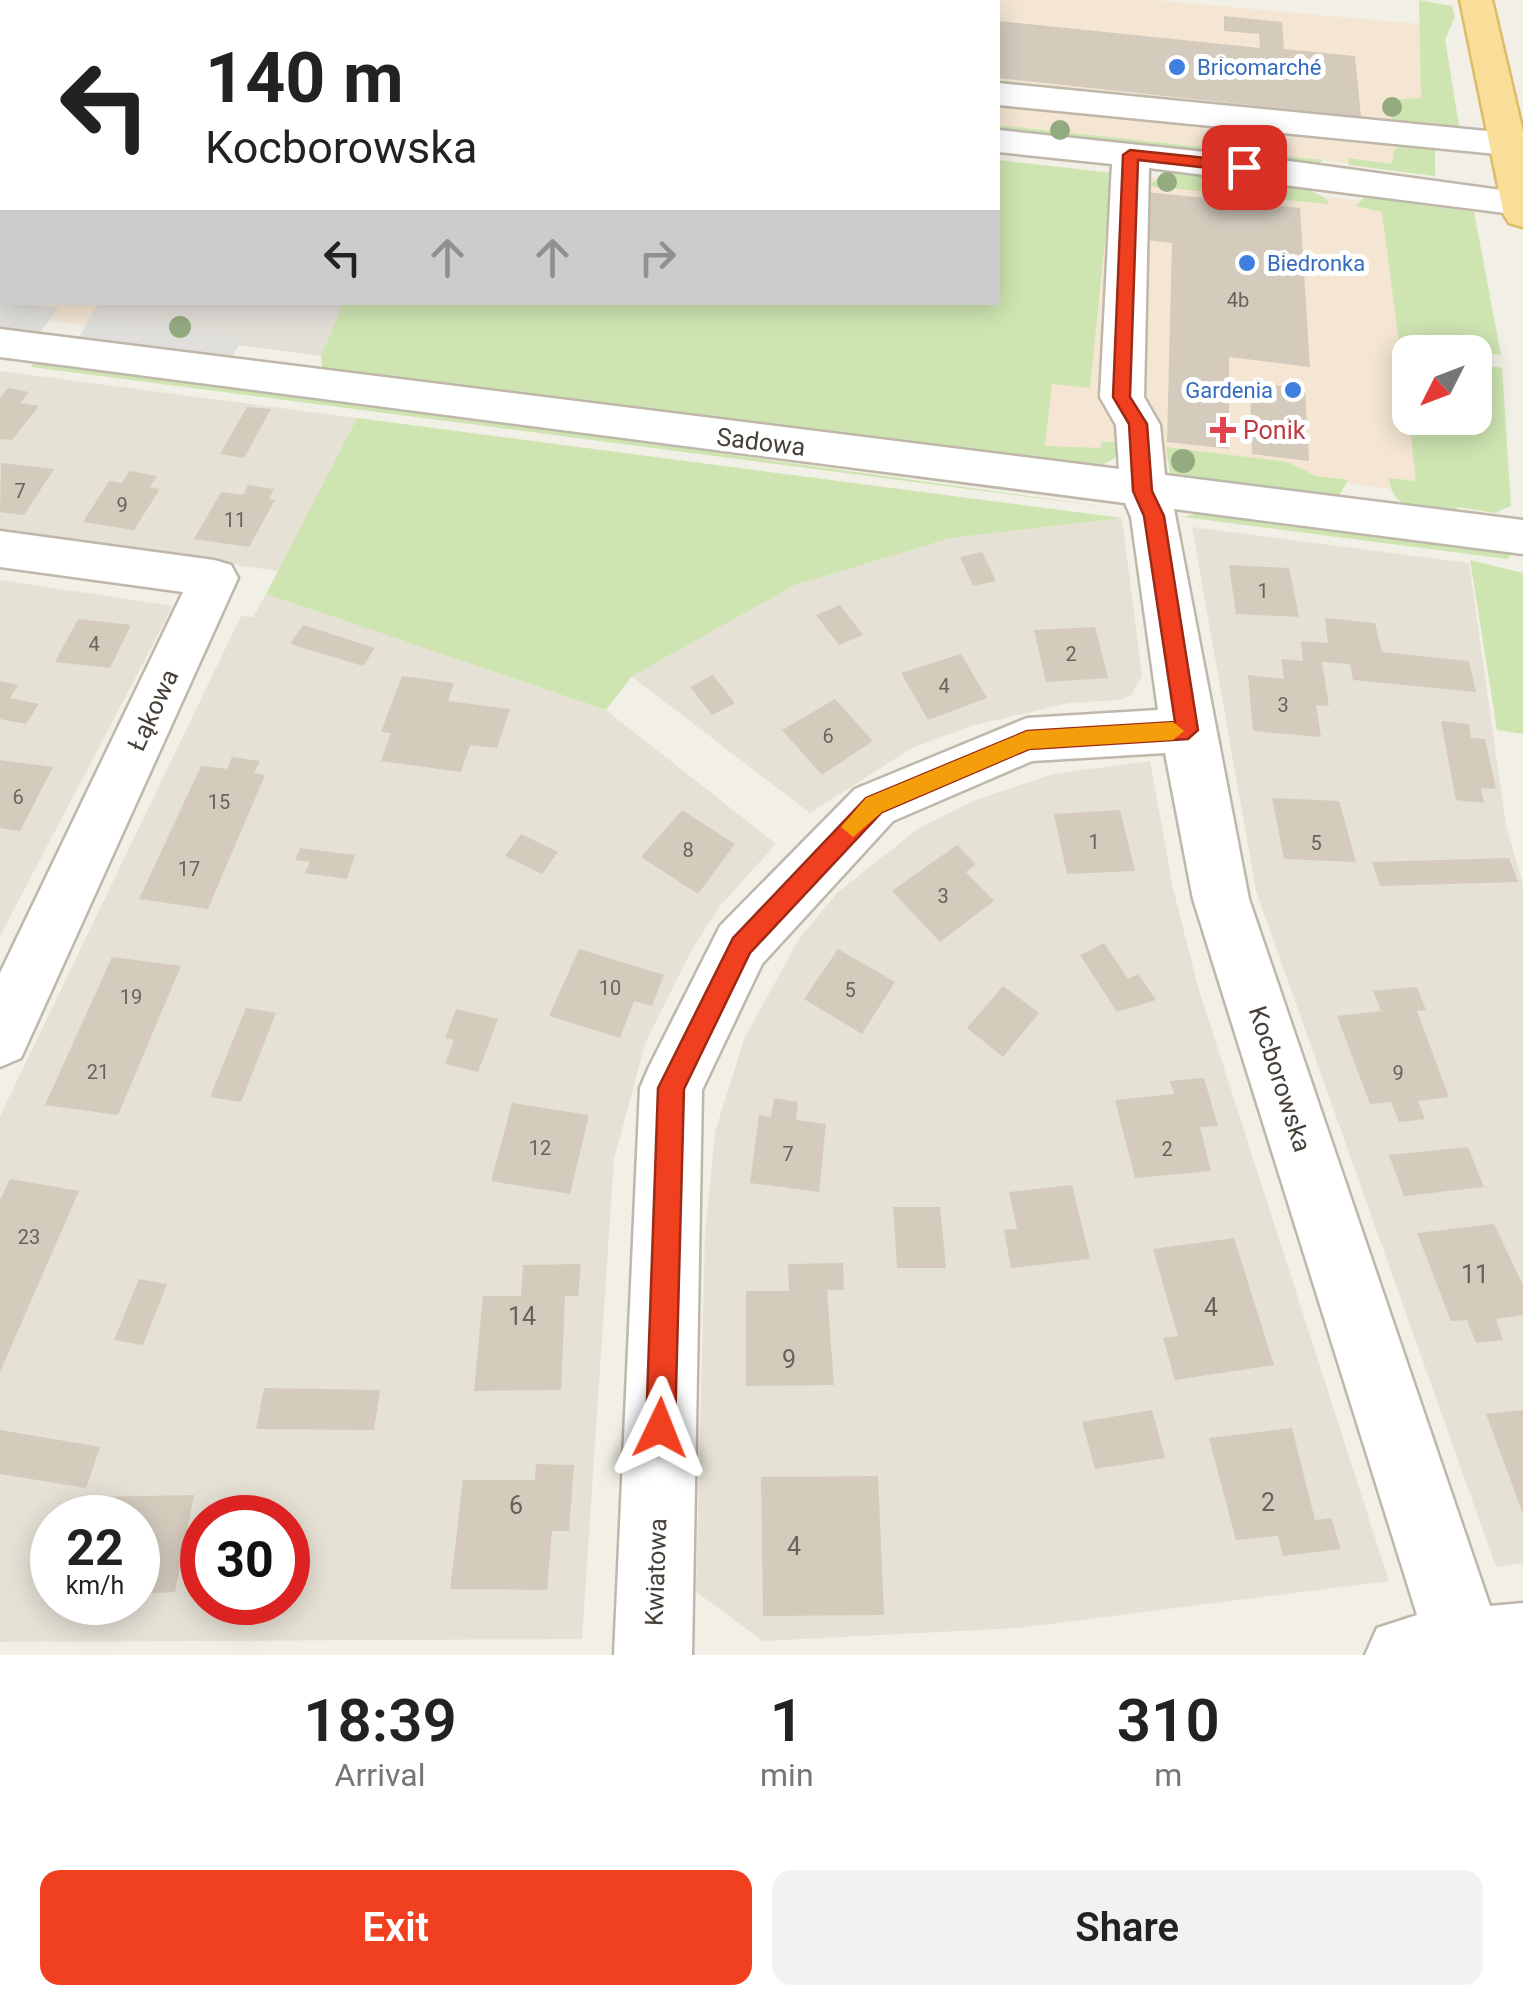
<!DOCTYPE html>
<meta charset="utf-8">
<style>
:root{--surface:#fff;--page:#f2f2f2;--text:#222;--muted:#767676;--accent:#f04020}
body{margin:0;font-family:Roboto,sans-serif;background:var(--page);color:var(--text);height:100vh;display:flex;flex-direction:column;font-size:38px;white-space:nowrap}
*{box-sizing:border-box;margin:0}
p{font-size:32px;color:var(--muted)}
.icon{flex:none;width:55px;height:55px;fill:none;stroke:currentColor;stroke-width:2;stroke-linecap:round;stroke-linejoin:round}
.map{position:relative;height:1655px;overflow:hidden}
.details{display:flex;flex-direction:column;background:var(--surface);flex:1}
.details>*{flex:none}
.banner{position:absolute;left:0px;top:0px;width:1000px;height:305px;box-shadow:0 5px 25px #0003;background:#fff;color:var(--text);overflow:hidden}
.needle{width:65px;rotate:228deg}
.fabs{position:absolute;left:1392px;top:335px;display:grid;gap:20px}
.fabs a{display:grid;place-items:center;width:100px;height:100px;border-radius:20px;background:var(--surface);box-shadow:0 5px 25px #0003;font-size:50px}
.speed{position:absolute;left:30px;top:1495px;display:flex;gap:20px;font-size:50px;font-weight:700;text-align:center}
.speed>*{display:grid;place-content:center;width:130px;height:130px;border-radius:50%;background:var(--surface);box-shadow:0 5px 25px #0003;line-height:1}
.speed small{font-size:25px;font-weight:400}
.speed .limit{border:15px solid #d22;background:#fff;color:#111}
.pin{position:absolute;display:grid;place-items:center;width:85px;height:85px;color:#fff;margin:-42px;border-radius:20px;box-shadow:0 5px 15px #0006}
.me{position:absolute;width:110px;margin:-55px;rotate:2deg;stroke-linejoin:round;filter:drop-shadow(0 0 8px #0008)}
.turn{display:flex;align-items:center;gap:35px;height:210px;padding:0 40px;font-size:45px}
.turn .icon{width:130px;height:130px;stroke-width:2.5}
.turn b{display:block;font-size:70px;line-height:85px}
.lanes{display:flex;align-items:center;height:95px;padding:0 40px;background:#0003;justify-content:center;gap:50px;direction:ltr}
.lanes .off{opacity:.35}
.eta{display:flex;justify-content:space-evenly;align-items:center;height:170px;text-align:center}
.eta b{font-size:60px;font-weight:600;line-height:70px}
.action{display:flex;gap:20px;margin-top:auto;padding:20px 40px}
.action a{flex:1;height:115px;border-radius:20px;background:var(--accent);color:#fff;font-size:40px;font-weight:600;line-height:115px;text-align:center}
.action a+a{background:var(--page);color:var(--text)}
.map>svg:first-child{display:block}
</style>
<div class="map">
<svg width="1523" height="1655" viewBox="0 0 1523 1655">
<rect width="100%" height="100%" fill="#f2efe7"/>
<path fill="#e6e1d5" fill-rule="evenodd" d="M0,371L357,418L278,571L0,531Z
M1122,518L1142,676L1131,695L1120,700L1069,703L971,726L912,748L810,813L631,676L795,585L951,538Z
M1192,527L1469,563L1506,825L1523,885V1563L1496,1567L1256,891Z
M0,580L173,606L0,936Z
M266,594L606,710L776,844L721,905L692,949L646,1041L614,1159L582,1639L0,1642V1116L241,616L253,617ZM52,1518H138V1602H52ZM202,1518H288V1602H202Z
M1150,761L1173,888L1198,987L1389,1581L1018,1628L763,1641L696,1592L705,1235L715,1132L744,1039L799,939L838,892L919,828L975,800L1053,774Z"/>
<path fill="#f4e6d3" d="M672,0H1154L1420,24L1430,172L998,125V2Z
M1112,173L1433,209L1442,352H1410V418L1451,496L1045,447L1052,383L1090,387Z
M2,246V302L99,303L85,325L0,314Z"/>
<path fill="#e2ded8" d="M0,0H469L2,2L0,249Z
M99,303H343L321,356L85,325Z"/>
<path fill="#cee5b1" d="M1419,0L1452,6L1455,17L1445,39L1460,132L1394,124L1386,100L1421,98Z
M998,125L1323,160L1314,167L998,135Z
M1404,144L1435,146V176L1349,165L1348,158L1392,164L1394,150Z
M998,160L1112,173L1090,388L1052,384L1045,446L1101,448V441L1121,443L1114,459L1098,467L323,373L321,356L343,303L998,302Z
M1165,172C1194,173 1320,179 1329,204L1148,186Z
M1365,197L1474,212L1501,355L1399,342L1382,212L1355,206Z
M1402,355L1410,356V418H1475V364L1502,368L1511,506L1495,513L1457,507L1455,515C1427,510 1392,513 1389,478L1416,481Z
M36,358L1122,509L31,367Z
M357,418L1122,518L951,538L795,585L632,676L606,710L266,594Z
M1166,447L1288,462L1316,476L1348,480L1338,498L1171,479Z
M1208,510L1512,550V554L1507,559L1184,517Z
M1470,560L1523,573V734L1497,730Z"/>
<path fill="#e1dfdb" d="M0,299L2,302L59,308L38,334L0,329Z
M91,316L242,338L232,358L78,339Z"/>
<path fill="#d4cbbd" d="M1224,16L1282,22L1284,49L1355,56L1361,117L998,78V21L1260,48L1259,34L1224,31Z
M1147,192L1300,208L1310,367L1229,357V449L1167,442L1172,243L1145,240Z
M1250,382L1305,389L1309,461L1252,454Z
M8,388L29,392L20,403L39,406L12,440L0,439V398Z
M247,407L271,409L244,458L220,454Z
M1,463L54,469L24,515L0,512Z
M129,471L157,476L150,487L160,489L134,530L83,522L109,481L122,483Z
M248,485L274,489L269,499L275,500L249,547L194,539L221,492L243,495Z
M982,552L996,581L973,586L960,557Z
M1229,565L1289,568L1299,617L1236,614Z
M840,605L863,635L839,645L816,615Z
M1325,618L1375,623L1382,652L1469,661L1476,692L1353,680L1350,664L1322,662L1329,706L1316,705L1321,737L1253,731L1248,675L1284,679L1281,659L1303,661L1301,641L1328,643Z
M78,619L131,625L110,668L55,662Z
M303,625L375,648L363,666L290,644Z
M1095,627L1108,678L1046,682L1034,630Z
M961,654L987,698L928,720L901,673Z
M713,675L735,703L712,715L690,687Z
M402,676L454,683L448,701L510,709L497,748L470,745L461,772L381,761L391,733L381,732Z
M0,681L18,685L10,698L39,704L26,724L0,719Z
M835,699L873,741L822,775L782,730Z
M1441,721L1469,724L1471,738L1485,739L1496,789L1481,788L1484,803L1456,800Z
M232,757L260,761L254,773L265,775L208,909L139,899L201,766L227,769Z
M0,760L53,767L20,831L0,828Z
M1272,798L1339,801L1356,862L1284,859Z
M682,810L735,844L698,894L641,857Z
M1120,810L1135,871L1067,874L1054,814Z
M521,834L558,852L542,874L505,856Z
M957,845L976,864L966,872L994,901L940,942L892,891Z
M300,848L355,855L347,879L305,873L310,862L295,860Z
M1509,858L1518,882L1380,886L1372,862Z
M1104,943L1128,979L1138,974L1156,1000L1117,1012L1080,955Z
M579,949L664,975L652,1006L634,1001L620,1038L549,1016Z
M838,949L895,982L862,1034L804,999Z
M112,957L181,966L118,1115L45,1105Z
M1003,986L1039,1013L1003,1057L967,1028Z
M1417,987L1426,1010L1417,1011L1449,1097L1418,1101L1425,1119L1399,1122L1391,1102L1370,1104L1337,1016L1381,1011L1373,991Z
M246,1008L276,1013L241,1102L210,1097Z
M456,1009L498,1019L478,1072L445,1064L454,1040L445,1038Z
M1204,1078L1218,1126L1200,1127L1211,1171L1135,1178L1115,1100L1174,1094L1170,1081Z
M774,1098L798,1102L796,1120L826,1124L819,1192L750,1183L759,1115L771,1117Z
M512,1103L589,1115L570,1194L491,1181Z
M1468,1147L1484,1187L1404,1196L1389,1155Z
M10,1179L79,1191L0,1372V1200Z
M1072,1185L1090,1259L1011,1268L1004,1230L1017,1229L1009,1192Z
M893,1207H940L946,1268H897Z
M1494,1224L1523,1285V1315L1496,1319L1503,1340L1476,1343L1467,1320L1451,1321L1417,1233Z
M1234,1238L1274,1365L1175,1380L1163,1338L1178,1336L1153,1249Z
M843,1263L844,1290H827L834,1385L746,1386V1291H789L788,1264Z
M581,1264L578,1296H565L561,1390L474,1391L483,1296H521L523,1265Z
M139,1279L167,1284L143,1345L114,1340Z
M264,1388L380,1390L374,1430L256,1429Z
M1152,1410L1165,1458L1095,1469L1082,1422Z
M1523,1410V1514L1486,1414Z
M1292,1428L1315,1520L1331,1518L1341,1549L1283,1556L1278,1536L1236,1540L1209,1438Z
M0,1430L100,1447L86,1488L0,1474Z
M536,1464L574,1465L569,1531H552L547,1590L450,1589L463,1480H535Z
M878,1476L884,1615L763,1616L761,1477Z
M194,1495L175,1592L138,1594V1518H92L96,1497Z"/>
<g fill="none" stroke-linecap="round" stroke-linejoin="round">
<g stroke="#beb7aa" stroke-width="5">
<path id="minor" d="M998,83L1507,133L1520,136L1523,147L1507,155L998,105Z
M998,130L1282,160L1523,193L1521,215L1149,168L1144,397L1160,425L1165,475L1523,520V554L1174,509L1249,899L1490,1606L1523,1603V1655H1365L1377,1628L1417,1615L1193,899L1165,753L1032,761L893,821L762,964L702,1090L692,1655H614L640,1088L649,1067L720,926L855,789L1027,718L1158,710L1131,517L1125,503L0,357V329L1119,469L1116,425L1100,397L1112,164L998,152Z
M0,531L214,560L231,565L238,578L21,1058L0,1067V973L183,592L0,567Z"/>
</g>
<g stroke="#debb69" stroke-width="5">
<path id="major" d="M1460,0H1492L1523,132V227L1509,223L1504,215Z"/>
</g>
<use href="#minor" fill="#fff" fill-rule="evenodd"/>
<use href="#major" fill="#f9de99" fill-rule="evenodd"/>
</g>
<g fill="#94ab80">
<circle cx="1392" cy="107" r="10"/>
<circle cx="1060" cy="130" r="10"/>
<circle cx="1167" cy="182" r="10"/>
<circle cx="1221" cy="190" r="10"/>
<circle cx="1262" cy="194" r="10"/>
<circle cx="180" cy="327" r="11"/>
<circle cx="1183" cy="461" r="12"/>
</g>
<path fill="#f04020" stroke="#9c2a15" stroke-width="2.5" d="M1130,150L1244,162L1252,167L1244,172L1138,160L1130,397L1147,424L1152,491L1164,516L1198,730L1188,739L1029,749L882,812L750,953L684,1089L675,1428L671,1438L660,1443L650,1438L646,1428L658,1088L733,938L866,798L1027,731L1175,722L1144,516L1133,491L1129,424L1113,397L1123,155Z"/>
<path fill="#f59e0b" d="M1173,722L1184,731L1173,740L1029,749L882,812L853,837L841,827L866,798L1027,731Z"/>
<g fill="#3f7fe0" stroke="#fff" stroke-width="4">
<circle cx="1177" cy="67" r="10"/>
<circle cx="1247" cy="263" r="10"/>
<circle cx="1293" cy="390" r="10"/>
</g>
<path fill="#e0444e" stroke="#fff" stroke-width="4" d="M1218 415h10v10h10v10h-10v10h-10v-10h-10v-10h10z"/>
<g text-anchor="middle" dominant-baseline="central" stroke-width="10" stroke-linejoin="round" paint-order="stroke">
<g font-size="20" fill="#696258">
<text x="1238" y="300">4b</text>
<text x="20" y="491">7</text>
<text x="122" y="505">9</text>
<text x="235" y="520">11</text>
<text x="1263" y="591">1</text>
<text x="94" y="644">4</text>
<text x="1071" y="654">2</text>
<text x="944" y="686">4</text>
<text x="1283" y="705">3</text>
<text x="828" y="736">6</text>
<text x="18" y="797">6</text>
<text x="219" y="802">15</text>
<text x="1094" y="842">1</text>
<text x="1316" y="843">5</text>
<text x="688" y="850">8</text>
<text x="189" y="869">17</text>
<text x="943" y="896">3</text>
<text x="610" y="988">10</text>
<text x="850" y="990">5</text>
<text x="131" y="997">19</text>
<text x="98" y="1072">21</text>
<text x="1398" y="1073">9</text>
<text x="540" y="1148">12</text>
<text x="1167" y="1149">2</text>
<text x="788" y="1154">7</text>
<text x="29" y="1237">23</text>
</g>
<g font-size="22" fill="#366cbe" stroke="#fff" text-anchor="start">
<text x="1197" y="67">Bricomarché</text>
<text x="1267" y="263">Biedronka</text>
<text x="1273" y="390" text-anchor="end">Gardenia</text>
</g>
<g font-size="25" fill="#be3a42" stroke="#fff" text-anchor="start">
<text x="1243" y="430">Ponik</text>
</g>
<g font-size="25" fill="#453f36" stroke="#fff">
<text transform="translate(761 442) rotate(7)">Sadowa</text>
<text transform="translate(153 710) rotate(-65)">Łąkowa</text>
<text transform="translate(1280 1079) rotate(72)">Kocborowska</text>
<text transform="translate(656 1572) rotate(-88)">Kwiatowa</text>
</g>
<g font-size="25" fill="#696258">
<text x="1475" y="1274">11</text>
<text x="1211" y="1307">4</text>
<text x="522" y="1316">14</text>
<text x="789" y="1359">9</text>
<text x="1268" y="1502">2</text>
<text x="516" y="1505">6</text>
<text x="794" y="1546">4</text>
</g>
</g>
</svg>
<div class="fabs">
<a><svg class="needle" viewBox="-14 -14 28 28"><path d="M0-13l5 13h-10z" fill="#e53935"/><path d="M0 13l5-13h-10z" fill="#767676"/></svg></a>
</div>
<div class="speed"><div>22<small>km/h</small></div><div class="limit">30</div></div>
<div class="pin" style="left:1244px;top:167px;background:#d93025"><svg class="icon" aria-label="arrive" viewBox="0 0 24 24"><path d="M6 21V4h12l-3 4 3 4H6"/></svg></div>
<svg class="me" style="left:660px;top:1428px" viewBox="-20 -20 40 40"><path d="M0-17L14 15 0 8-14 15z" fill="#f04020" stroke="#fff" stroke-width="4"/></svg>
<div class="banner">
<div class="turn"><svg class="icon" aria-label="left" viewBox="0 0 24 24"><path d="M17 20v-9H6M10 6l-5 5 5 5"/></svg><div><b>140 m</b>Kocborowska</div></div>
<div class="lanes"><svg class="icon" aria-label="left" viewBox="0 0 24 24"><path d="M17 20v-9H6M10 6l-5 5 5 5"/></svg><svg class="icon off" aria-label="ahead" viewBox="0 0 24 24"><path d="M12 20V5M6 11l6-6 6 6"/></svg><svg class="icon off" aria-label="ahead" viewBox="0 0 24 24"><path d="M12 20V5M6 11l6-6 6 6"/></svg><svg class="icon off" aria-label="right" viewBox="0 0 24 24"><path d="M7 20v-9h11M14 6l5 5-5 5"/></svg></div>
</div>
</div>
<section class="details">
<div class="eta">
<div><b>18:39</b><p>Arrival</p></div>
<div><b>1</b><p>min</p></div>
<div><b>310</b><p>m</p></div>
</div>
<div class="action"><a>Exit</a><a>Share</a></div>
</section>
